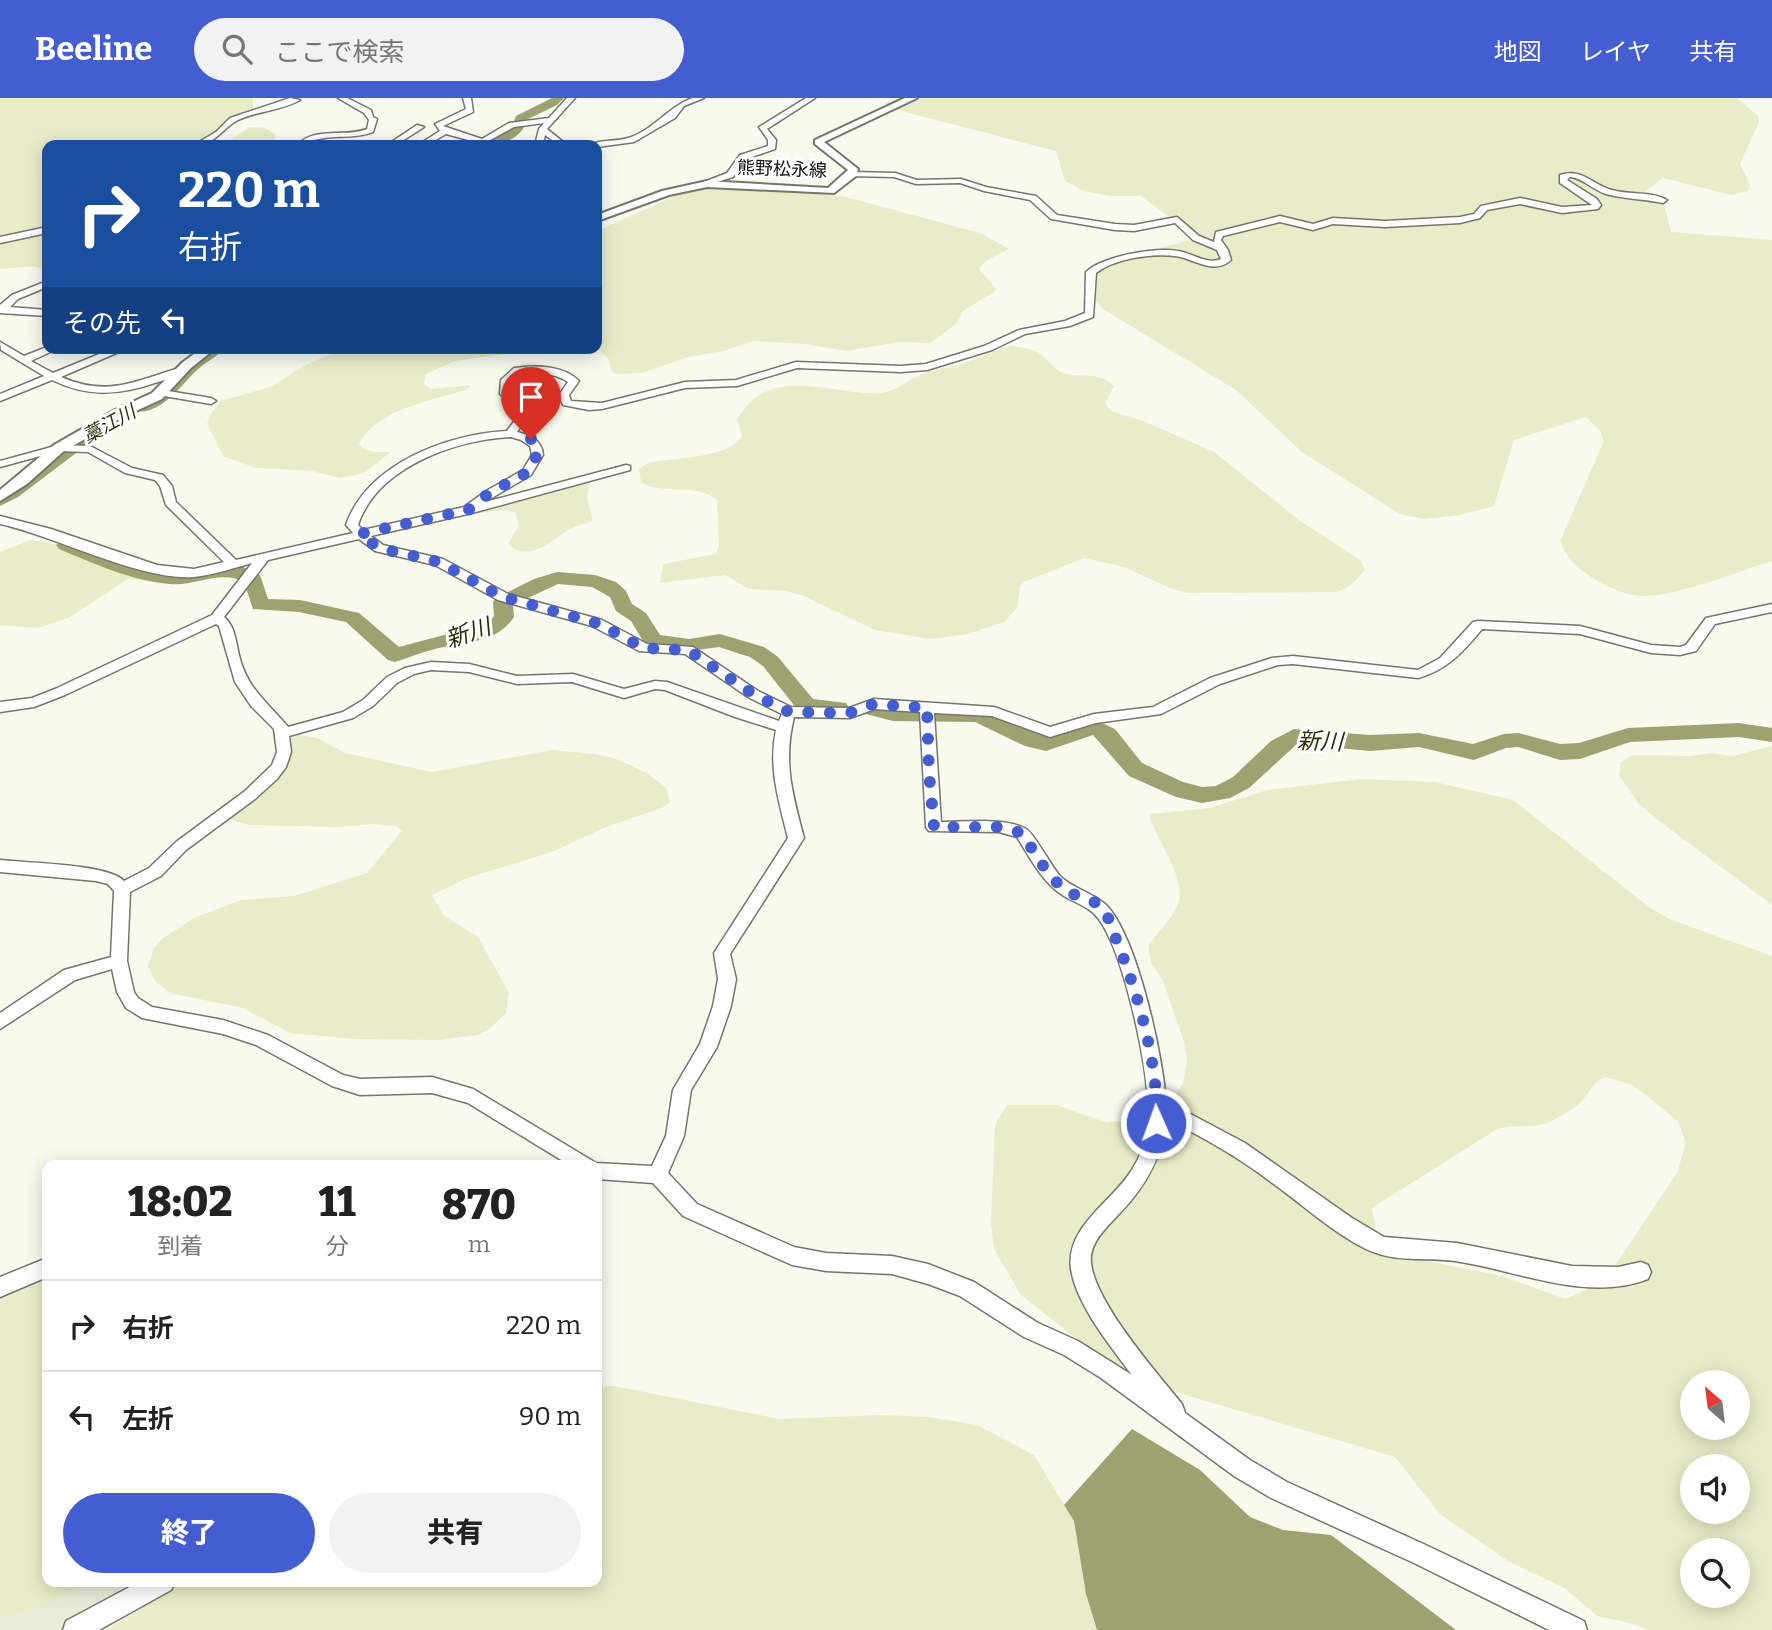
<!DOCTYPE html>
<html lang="ja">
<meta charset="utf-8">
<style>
:root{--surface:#fff;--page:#f2f2f2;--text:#222;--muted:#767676;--line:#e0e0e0;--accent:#445dd1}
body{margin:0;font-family:Bitter,"Noto Sans JP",serif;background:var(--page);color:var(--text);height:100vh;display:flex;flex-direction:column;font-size:26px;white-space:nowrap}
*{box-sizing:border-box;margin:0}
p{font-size:23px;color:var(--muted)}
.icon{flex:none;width:38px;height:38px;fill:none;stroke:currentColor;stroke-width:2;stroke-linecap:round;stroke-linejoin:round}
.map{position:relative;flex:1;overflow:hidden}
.drawer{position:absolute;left:42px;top:1062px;width:560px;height:427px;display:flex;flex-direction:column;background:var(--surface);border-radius:14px;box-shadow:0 4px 18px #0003}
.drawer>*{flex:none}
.hud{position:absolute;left:42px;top:42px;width:560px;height:214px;border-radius:14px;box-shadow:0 4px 18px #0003;background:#1a4fa0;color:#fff;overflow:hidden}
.needle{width:46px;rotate:332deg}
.controls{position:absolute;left:1680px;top:1272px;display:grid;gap:14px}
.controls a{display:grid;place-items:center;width:70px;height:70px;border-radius:50%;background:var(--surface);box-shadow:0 4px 18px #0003;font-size:35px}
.pin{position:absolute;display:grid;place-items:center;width:60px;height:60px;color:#fff;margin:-72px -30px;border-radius:50% 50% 50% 0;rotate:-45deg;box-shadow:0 0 7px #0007}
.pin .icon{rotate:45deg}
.me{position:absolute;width:77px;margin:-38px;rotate:358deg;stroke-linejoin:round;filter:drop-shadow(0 0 5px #0008)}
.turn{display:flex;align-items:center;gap:24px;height:147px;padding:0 21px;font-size:32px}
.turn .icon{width:91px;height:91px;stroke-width:2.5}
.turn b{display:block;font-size:49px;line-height:60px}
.then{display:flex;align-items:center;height:66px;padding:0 21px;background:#0003;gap:14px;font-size:26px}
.eta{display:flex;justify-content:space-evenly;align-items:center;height:119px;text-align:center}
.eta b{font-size:42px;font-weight:800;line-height:49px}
.button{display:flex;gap:14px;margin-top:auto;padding:14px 21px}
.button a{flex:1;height:80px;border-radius:42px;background:var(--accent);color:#fff;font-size:28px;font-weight:800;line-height:80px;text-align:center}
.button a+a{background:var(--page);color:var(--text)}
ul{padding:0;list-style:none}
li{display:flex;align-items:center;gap:21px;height:91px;padding:0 21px;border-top:2px solid var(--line)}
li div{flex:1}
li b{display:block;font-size:26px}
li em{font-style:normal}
header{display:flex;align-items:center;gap:42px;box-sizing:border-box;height:98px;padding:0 35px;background:var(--accent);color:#fff}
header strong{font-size:33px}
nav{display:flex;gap:38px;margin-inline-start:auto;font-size:24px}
.search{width:490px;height:63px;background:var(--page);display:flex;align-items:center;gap:18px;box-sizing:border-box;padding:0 24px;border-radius:38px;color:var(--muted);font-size:26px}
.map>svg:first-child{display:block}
</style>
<header>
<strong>Beeline</strong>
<div class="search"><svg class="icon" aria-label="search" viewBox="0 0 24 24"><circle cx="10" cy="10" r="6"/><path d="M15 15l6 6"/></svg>ここで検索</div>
<nav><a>地図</a><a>レイヤ</a><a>共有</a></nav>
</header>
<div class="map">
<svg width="1772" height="1532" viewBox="0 0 1772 1532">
<rect width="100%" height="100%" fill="#f8faee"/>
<path fill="#eaecda" d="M47,1178V1484H152L64,1532H0V1199Z"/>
<path fill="#e8ecc8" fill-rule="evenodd" d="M0,0H253V10L201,42V44L231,42L249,29L265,30L275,36V41L263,47H47V138L45,139L47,171L33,168L0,171Z
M897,0H1737L1758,18L1759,24L1740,66L1750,87L1748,93L1731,97L1663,80L1641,96L1664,107L1671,134L1772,142V463C1735,474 1678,499 1641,498C1624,497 1605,488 1591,479C1576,469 1567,460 1560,443L1604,343L1600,333L1586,319L1514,342L1494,408L1460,417L1424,421L1400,416L1302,354L1236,292L1103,211L1090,196L1097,175L1107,164L1197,140L1141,98H1110L1084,93L1065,83L1056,53L886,9L884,6Z
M747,88L846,99L980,135L1009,151L985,163L979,171L996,191L994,194L964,212L956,226L930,245L898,244L846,253L805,246L754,243L723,253L688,259L642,275L617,276L612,274L608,261L597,249V133L691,91Z
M1012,248C1020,249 1032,251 1039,255C1049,261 1055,274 1066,276C1085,280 1098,273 1114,288L1105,305L1111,313L1143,323L1214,354L1300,423L1360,462L1365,472L1350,488L1337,494L1187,495L1170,490L1124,469L1084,460L1024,484L1020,489L1017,510L1004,524L968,536L930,541L875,532L804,498L787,493L749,491L725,477L660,485L663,466L716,456L719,446L717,402C697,384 663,398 641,384L639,371L649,365C673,359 730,361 742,338L737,321C744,313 749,302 759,297C797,276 841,298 881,295C896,293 907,283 920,277C932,271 948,270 961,266C979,261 994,251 1012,248Z
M345,250H519L511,255L455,263L426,276L424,286L431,291L471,287L468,291C432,303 378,310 359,346C367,356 379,354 391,354L364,375L340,380L312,373L256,370L223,358L207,326L212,314L221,303L270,289L308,266Z
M590,379L587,401L593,423C583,426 571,429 562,436C547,446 526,464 508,446L519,428L516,415L506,412L480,415L476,411V404Z
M30,442L46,444L177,480L171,486L128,481L68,520L37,530L0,527V454Z
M299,637L317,640L345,655L431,674L552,652L594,656L614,660L647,675L666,690L670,704L662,710L606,729L552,754L467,780L432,797L444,818L478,839L509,895L506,915L489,931L478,937L438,942L353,941L290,935L243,910L170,895L156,884L148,868L154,850L162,841L194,820L241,802L294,798L367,775L402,733L396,728L373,726L338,729L249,727L231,722L226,712L266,679L289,640Z
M1772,648V807L1654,719L1638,705L1619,677L1621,664L1633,657L1691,658L1711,655L1733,658Z
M1362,681L1435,684L1513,702L1649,809L1669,821L1772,858V1532H1649L1634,1526L1597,1518L1566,1491L1508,1463L1440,1416L1395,1359L1152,1287L1095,1255L1021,1197L994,1151L991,1125L995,1027L1007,1007H1056L1105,1024L1129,1023L1170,1002L1183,986L1187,964L1184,944L1163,883L1151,865L1148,848C1157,835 1175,818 1179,803C1186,780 1155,740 1149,716L1210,710L1267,692ZM1606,979L1633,987L1678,1023L1686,1045L1677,1075L1616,1166L1588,1191L1565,1201L1502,1178L1401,1158L1377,1140L1372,1110L1494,1033C1512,1024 1531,1033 1552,1023C1560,1018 1573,1012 1580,1005C1590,995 1592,984 1606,979ZM1692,1284H1738V1330H1692ZM1692,1368H1738V1414H1692ZM1692,1452H1738V1498H1692Z
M47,1182V1484H87L45,1507L3,1519L0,1518V1203Z
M615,1288L779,1321L884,1317L929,1319L977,1327L1034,1357L1074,1423L1086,1496L1097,1532H107L182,1484H597V1289Z"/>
<path fill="#9da270" d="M1132,1331L1200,1372L1250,1419L1283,1432L1331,1437L1456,1532H1097L1086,1496L1074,1423L1064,1407Z"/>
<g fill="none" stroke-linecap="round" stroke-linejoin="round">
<path fill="#9da270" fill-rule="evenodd" d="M552,0H564L557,7L526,22C525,41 493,51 480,45C497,32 508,42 516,18Z
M206,250H225C216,260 203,265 194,275C180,289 159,318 135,313L133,309L135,305L165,289L183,267Z
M90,331L96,332L99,336L96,340L18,399L0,408V395L72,340Z
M66,441L133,467L172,475L235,465L260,477L268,501L300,502L359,515L399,549L489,525L494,518L493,504L496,500L534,481L557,474L595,477L616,484L626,493L632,506L646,515L660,537L689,541L720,536L764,549L778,559L813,601L846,605L849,610L846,615C830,619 812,618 797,611L763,568L750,559L719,549L689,553L646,548L631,523L616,513L610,499L592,489L558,486L513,507L514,519C497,544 471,543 444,549C427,552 411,559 395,564L388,562L346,524L299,514L253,511L244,484C220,471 195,489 169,486C130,482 95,466 59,451L56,447Z
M874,604L893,609L978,610L1045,637L1095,622L1115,631L1142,665L1183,684L1202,689L1216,688L1233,679L1271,643L1294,631L1370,637L1419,635L1473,646L1504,636L1518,635L1560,646L1579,645L1628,630L1739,625L1772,630V644L1739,639L1630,644L1580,661L1560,662L1518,649L1506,650L1474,662L1419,649L1370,653L1297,646L1249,690L1230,700L1202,705L1176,699L1129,678L1093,637L1046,653L1025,648L975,624L893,623L866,616L863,611L866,606Z"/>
<g stroke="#74766c" stroke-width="3">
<path id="minor" d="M290,0L300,2C281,13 255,13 236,23C221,32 214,48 194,47L216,34L230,20Z
M338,0H347L371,12L373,19L377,21L373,34C355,41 338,37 319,41C311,42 306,47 297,47C315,28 344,40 367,31L369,22L364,15Z
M463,0H471L473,14L443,28L482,41L509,25L549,20L567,0H575L547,31L567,47H559L545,37L543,47H535L539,31L544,25L514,29L481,47H472L476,44L446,36L427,47H418L440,33L435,26L466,11Z
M693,0H704L684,8L675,20L634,44L597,49L590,47C601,41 616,44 628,40C653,33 670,7 693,0Z
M806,0H815L767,31L776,42L775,51L746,61L733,79L704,88V84L727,75L740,57L768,48V42L759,29Z
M417,27L424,29L396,47H387Z
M852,74L895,75L917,82L961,81L986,89L1036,98L1057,117L1115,126L1134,127L1177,119L1199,138L1214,144L1216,134L1280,118L1313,126L1333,120L1385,123L1460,119L1474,116L1481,108L1520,100L1562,109L1592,107L1560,85V77C1583,70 1592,87 1612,92C1629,97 1652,93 1667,102L1663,105C1644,101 1625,101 1606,96C1593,92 1583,80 1570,79L1567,82L1597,101L1601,107L1598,111L1562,115L1520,106L1487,112L1480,120L1460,125L1385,129L1333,126L1313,132L1280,124L1223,138L1221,142L1228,152L1231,162C1213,178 1194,160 1175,158C1151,155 1114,161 1096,175L1093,219L1070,228L1025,236L992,252L927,272L901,274L797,270L737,288L685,290L602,311L589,312L563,307L559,297L568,284C554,274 537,276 520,275L511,283L510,295L527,310L528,318L517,334C530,337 542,342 543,357L531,377L485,404L626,367L630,368V372L472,415L371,438L383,447L443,461L508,496L602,522L647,546L693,549L758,593L791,609L849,610L874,601L994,609L1050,629L1094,616L1153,609L1210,580L1272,560L1293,558L1418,572L1440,560L1473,524L1478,523L1580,528L1651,547L1680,549L1686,547L1706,520L1772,506V514L1715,526L1696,553L1680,557L1651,555L1580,536L1482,531C1463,554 1447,572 1418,580L1293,566L1278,567L1220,586L1161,616L1096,625L1050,639L992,618L934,615L941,724C965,724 1005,719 1026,731C1034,735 1051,768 1060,778C1074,792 1096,795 1109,810C1139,847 1162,956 1166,1003L1245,1045L1352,1120L1384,1139L1457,1145L1572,1168L1618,1169L1641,1164L1648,1167L1651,1174L1648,1181C1586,1205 1517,1172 1455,1163C1424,1159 1395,1165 1366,1151C1332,1134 1302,1106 1271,1084C1238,1059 1203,1039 1166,1021C1163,1058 1146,1088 1120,1115C1109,1127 1093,1141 1091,1158C1087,1196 1158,1276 1182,1306L1185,1315L1250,1362L1287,1384L1430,1449L1584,1523L1587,1532H1549L1414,1465L1271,1400L1234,1378L1101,1280L1064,1257L1024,1239L960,1198L928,1186L892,1176L826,1173L792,1167L683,1118L653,1085L597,1081V1068H571L468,1005L432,995L360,997L332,988L256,947L223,936L142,920L126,910L117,894L112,871L75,882L0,931V915L64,872L111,859L114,793L108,786L96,783L0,774V762C26,765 109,766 124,783L149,770L176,744L245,693L272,667L277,654L274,631L251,608L235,584L219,528L216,526L65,597L34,609L0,614V604L32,600L55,591L212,517L252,465C234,470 213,477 194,479C140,483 56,438 0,426V418L51,431L157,467L194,471L224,464L166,407L160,388L155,382L125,375L88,354L59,353L0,369V363L59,347L90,348L132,370L163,377L172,388L176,404L236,462L353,435L346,427C367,366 447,336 507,333L518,318V313L500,296L501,282L514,270C535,267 564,267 579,283L569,297L571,303L602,305L685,284L736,282L796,264L901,268L926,266L984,248L1019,232L1065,223L1085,215L1086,174C1103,158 1155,149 1178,153C1192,155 1207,167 1221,161L1217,152L1193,142L1175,125L1134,133L1115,132L1051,121L1030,102L984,93L960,85L916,86L894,79L849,78ZM511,339L521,342L530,348L532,357L523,372L486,393L464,409L363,432L358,427C377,369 455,342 511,339ZM359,441L375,453L435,467L498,502L592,528L639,553L685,556L748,599L782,616L779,623L667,584L655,583L624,591L573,576L517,578L469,566L431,564L405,570L387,579L363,602L343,614L288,629C269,606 248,591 240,561C236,547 236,529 224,519L268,462ZM431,572L469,574L517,586L572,584L624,600L655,591L665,592L735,619L776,632C768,669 779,704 788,740L714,855L718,881L713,908L700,946L673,992L666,1038L652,1068L596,1065L473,991L432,979L360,981L343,977L268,937L223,922L152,909L138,900L134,894L127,863L130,794L161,778L186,752L255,701L277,681L286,669L291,654L289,638L353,620L373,608L397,585L414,576ZM875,611L920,614L926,729L929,733L999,734L1017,739C1029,758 1040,780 1058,794C1071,804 1088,807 1098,820C1124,854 1147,965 1148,1009C1148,1029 1144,1053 1133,1070C1114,1103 1065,1128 1071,1171C1076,1206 1111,1249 1132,1277L1078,1243L1038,1225L974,1184L928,1166L892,1158L826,1155L794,1149L697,1106L668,1075L684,1038L691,992L717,949L731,908L736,881L730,856L804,740C792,695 783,664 794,619L850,620Z
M47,129V135L0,145V139Z
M47,183V189L18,201L10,209L47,212V218L0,215V207L12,197Z
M0,244L24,258L47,249L59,250L31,263L53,275L114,250H128L61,279C110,300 136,282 183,269L188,272C180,278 168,281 158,284C120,297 89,300 52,282L0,303V296L44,278L1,252Z
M162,292L211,300L216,303L211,306L158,297V293Z
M47,1160V1179L0,1199V1179Z
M139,1484H175L171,1492L99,1532H63L66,1523Z"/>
</g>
<g stroke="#74766c" stroke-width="4">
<path id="major" d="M905,0H917L824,44L858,71L856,78L834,95L707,89L669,97L597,123V117L662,93L707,83L828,90L848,72L815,46V42Z
M202,250H216L191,270L162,301L125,318L64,353L27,386L0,403V392L54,347L115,312L152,295L183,264Z"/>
</g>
<use href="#minor" fill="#fff" fill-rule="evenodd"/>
<use href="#major" fill="#fff" fill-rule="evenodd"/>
</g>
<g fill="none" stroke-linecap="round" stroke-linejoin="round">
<path stroke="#445dd1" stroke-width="12" stroke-dasharray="0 21.6" d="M531,341L538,349V355L528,374L488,396L468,412L359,436L379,450L439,464L503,499L597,525L644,550L688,552L753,596L789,614L849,615L874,606L927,610L929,675L934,729H999L1022,735C1035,755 1049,782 1069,794C1078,799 1091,801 1099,807C1108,815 1112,830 1116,841C1137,892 1160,970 1156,1025"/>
</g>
<g text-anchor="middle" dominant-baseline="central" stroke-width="6" stroke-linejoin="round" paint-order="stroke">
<g font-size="18" fill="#0f100c" stroke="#fff">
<text transform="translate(782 71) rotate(2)">熊野松永線</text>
</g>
<g font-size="19" font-style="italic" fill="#2b2e05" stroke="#fff">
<text transform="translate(109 326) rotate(-29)">藁江川</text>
</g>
<g font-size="23" font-style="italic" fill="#2b2e05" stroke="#fff">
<text transform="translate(468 535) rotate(-19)">新川</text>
<text transform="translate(1320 643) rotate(2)">新川</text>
</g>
</g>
</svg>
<div class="controls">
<a><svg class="needle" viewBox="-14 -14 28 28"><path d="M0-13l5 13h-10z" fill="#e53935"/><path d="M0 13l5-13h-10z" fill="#767676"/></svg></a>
<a><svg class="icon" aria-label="sound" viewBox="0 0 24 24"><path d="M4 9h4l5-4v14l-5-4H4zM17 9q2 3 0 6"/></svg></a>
<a><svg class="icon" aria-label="search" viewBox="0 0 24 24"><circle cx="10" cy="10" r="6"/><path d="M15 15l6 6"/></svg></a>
</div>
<div class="pin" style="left:531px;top:341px;background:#d93025"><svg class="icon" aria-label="arrive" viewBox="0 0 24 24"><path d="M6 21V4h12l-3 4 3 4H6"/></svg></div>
<svg class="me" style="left:1156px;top:1025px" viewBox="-20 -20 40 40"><circle r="17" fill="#445dd1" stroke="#fff" stroke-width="3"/><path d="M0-11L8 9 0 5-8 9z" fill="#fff"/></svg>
<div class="hud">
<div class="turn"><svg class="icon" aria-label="right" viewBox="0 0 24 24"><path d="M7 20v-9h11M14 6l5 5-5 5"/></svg><div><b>220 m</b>右折</div></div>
<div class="then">その先<svg class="icon" aria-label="left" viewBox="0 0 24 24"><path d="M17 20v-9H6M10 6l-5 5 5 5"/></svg></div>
</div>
<section class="drawer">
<div class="eta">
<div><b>18:02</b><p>到着</p></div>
<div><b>11</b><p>分</p></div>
<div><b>870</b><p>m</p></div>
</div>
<ul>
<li><svg class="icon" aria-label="right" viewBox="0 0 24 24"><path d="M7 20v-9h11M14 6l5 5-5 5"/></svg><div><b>右折</b></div><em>220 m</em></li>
<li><svg class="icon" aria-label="left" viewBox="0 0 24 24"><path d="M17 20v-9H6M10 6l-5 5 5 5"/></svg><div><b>左折</b></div><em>90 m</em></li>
</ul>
<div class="button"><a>終了</a><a>共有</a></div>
</section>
</div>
